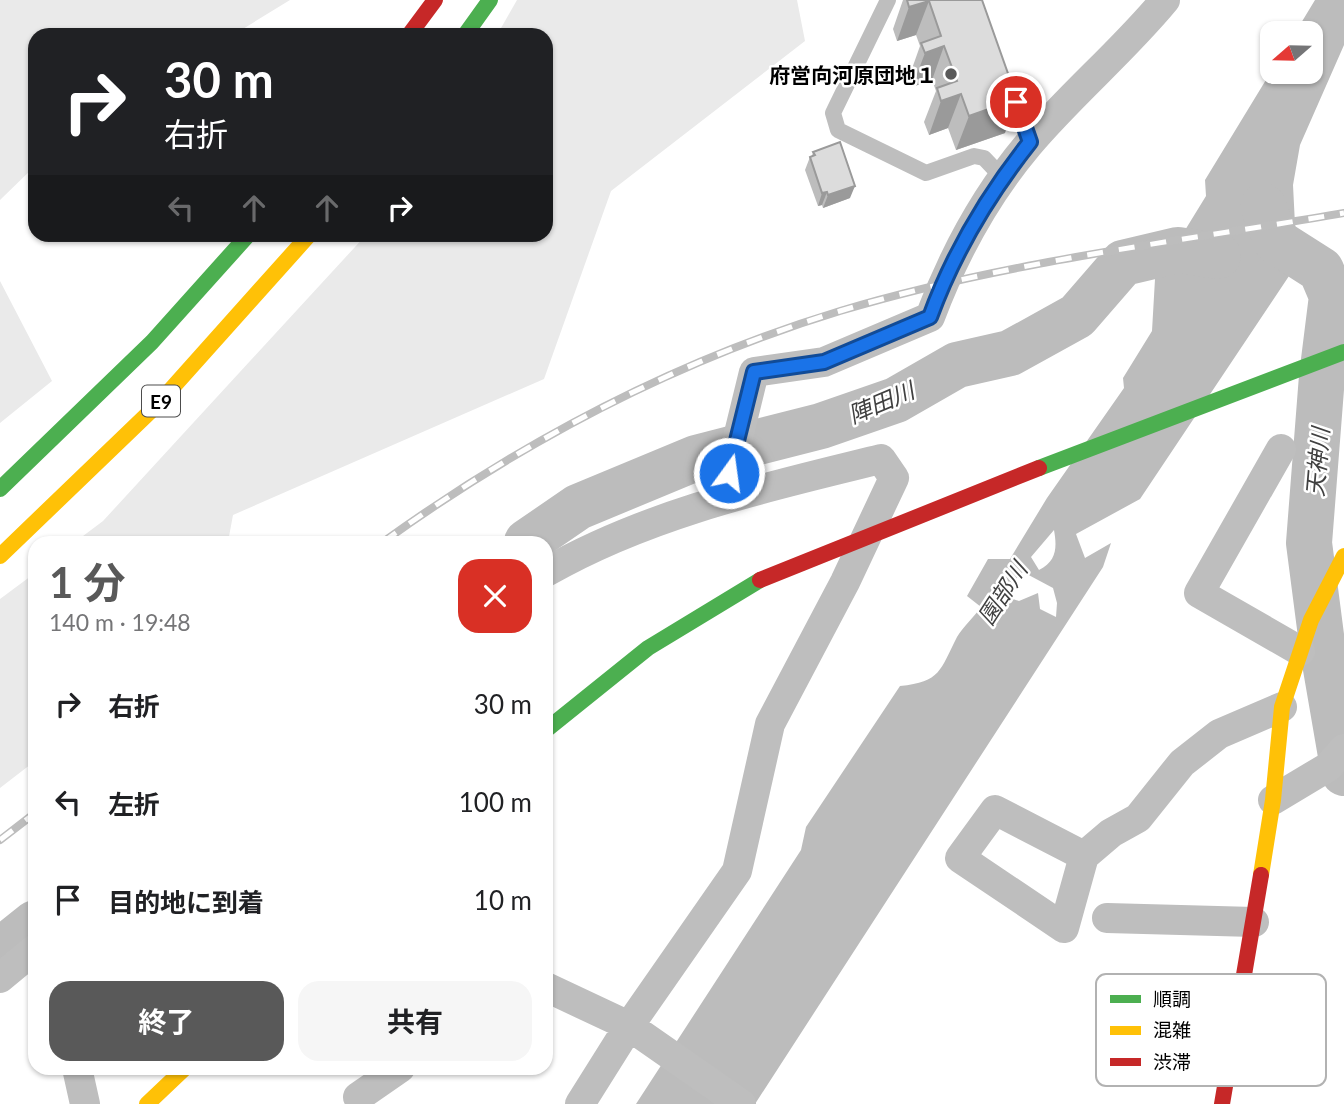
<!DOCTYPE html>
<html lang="ja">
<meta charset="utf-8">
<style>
:root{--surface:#fff;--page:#f6f6f6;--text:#202124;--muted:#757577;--accent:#595959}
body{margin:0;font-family:Lato,"Noto Sans JP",sans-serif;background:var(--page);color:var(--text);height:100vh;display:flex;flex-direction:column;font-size:26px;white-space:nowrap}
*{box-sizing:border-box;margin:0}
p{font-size:23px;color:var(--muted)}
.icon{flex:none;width:38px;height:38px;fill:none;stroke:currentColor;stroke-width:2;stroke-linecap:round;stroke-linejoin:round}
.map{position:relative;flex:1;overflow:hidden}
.side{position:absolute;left:28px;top:536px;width:525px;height:539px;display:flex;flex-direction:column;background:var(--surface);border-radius:21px;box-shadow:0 2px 5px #0004}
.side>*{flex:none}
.banner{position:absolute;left:28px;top:28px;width:525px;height:214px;border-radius:21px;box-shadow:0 2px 5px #0004;background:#202124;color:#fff;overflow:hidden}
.needle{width:46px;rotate:250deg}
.buttons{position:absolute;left:1260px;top:21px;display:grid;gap:14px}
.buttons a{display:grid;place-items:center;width:63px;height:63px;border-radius:14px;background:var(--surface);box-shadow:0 2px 5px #0004;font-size:35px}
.pin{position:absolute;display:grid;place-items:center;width:60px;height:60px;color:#fff;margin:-30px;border:4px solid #fff;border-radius:50%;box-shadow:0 2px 7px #0007}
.me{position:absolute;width:77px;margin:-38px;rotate:14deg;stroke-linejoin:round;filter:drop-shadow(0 0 5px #0008)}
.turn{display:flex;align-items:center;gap:24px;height:147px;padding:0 21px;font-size:32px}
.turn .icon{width:91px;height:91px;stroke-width:2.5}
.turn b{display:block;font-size:49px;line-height:60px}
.lanes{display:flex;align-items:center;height:66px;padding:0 21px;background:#0003;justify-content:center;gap:35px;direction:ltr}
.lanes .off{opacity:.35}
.round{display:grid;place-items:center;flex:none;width:74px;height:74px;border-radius:21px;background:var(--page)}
.summary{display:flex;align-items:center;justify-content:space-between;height:119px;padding:0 21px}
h1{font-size:42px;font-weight:700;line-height:52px;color:var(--accent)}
.cta{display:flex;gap:14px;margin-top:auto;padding:14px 21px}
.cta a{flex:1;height:80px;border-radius:21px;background:var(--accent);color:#fff;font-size:28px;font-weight:700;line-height:80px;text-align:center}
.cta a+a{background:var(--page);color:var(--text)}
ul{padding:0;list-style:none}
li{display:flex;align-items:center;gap:21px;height:98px;padding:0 21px}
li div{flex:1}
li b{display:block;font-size:26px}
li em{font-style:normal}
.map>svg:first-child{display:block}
</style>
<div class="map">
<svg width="1344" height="1104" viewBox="0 0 1344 1104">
<rect width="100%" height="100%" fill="#fff"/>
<path fill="#eaeaea" d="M0,0H290L233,35H35V166L0,200Z
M517,0H797L805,41L611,191L544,379L233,515L228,542H75L103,521L366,235L546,234V35H497Z
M0,281L52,381L0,423Z
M35,573V761L0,788V599Z"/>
<path fill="#bcbcbc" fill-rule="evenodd" d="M1315,0H1344V45L1300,145L1293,185L1297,264L1140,499L1076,534L1085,558L1111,543L1103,567L755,1104H636L801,850L806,827L900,686C941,682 940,670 957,637C963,627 974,617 981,607L967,596L988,559H1010L1047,498L1124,388L1123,378L1152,331L1155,279L1206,196L1205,180L1272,70L1311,72V33H1295ZM1054,530C1057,547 1057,561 1039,570L1031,557ZM1023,572L1053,588L1057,603L1056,617L1040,609L1038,593L1019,601L1007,597L1012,583Z"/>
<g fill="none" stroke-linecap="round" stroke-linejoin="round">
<path stroke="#bcbcbc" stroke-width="46" d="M1263,206L1277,242L1321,270L1332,296L1322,376L1309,543L1323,651L1344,773
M527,542L578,507L696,458L821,426L896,400L957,365L1010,353L1077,316L1123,263L1178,250L1218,256
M0,951L35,923"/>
<path stroke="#bebebe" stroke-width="16" d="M888,0L833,113L838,130L926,173L974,156L984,158L1002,177
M1009,82L1030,143"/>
<path stroke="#bebebe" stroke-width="30" d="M1281,449L1199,593L1300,651
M723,499L754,372L824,362L930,317C953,256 986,195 1028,145C1071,94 1123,51 1165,0
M546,572C649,513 767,487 881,459L894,478L845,582L770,724L737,871L629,1026L580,1104
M1273,800L1328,767L1344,749
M1084,856L995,810L960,858L1064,928L1084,856L1111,833L1138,818L1182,763L1219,734L1282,707
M1107,918L1254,922
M0,978L35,949
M546,987L629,1026L741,1104
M77,1068L85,1104
M358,1097L400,1068"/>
<path stroke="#4caf50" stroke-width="16" d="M465,35L490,0
M0,489L152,342L249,234
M546,730L648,648L760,580"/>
<path stroke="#ffc107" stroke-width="16" d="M0,556L157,405L310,234
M1261,875L1273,800L1282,707L1311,620L1344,556
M147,1104L185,1068"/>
<path stroke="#c62828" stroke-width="16" d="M409,35L435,0
M1222,1104L1261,875"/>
<g stroke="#bdbdbd" stroke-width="8">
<path id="rail" d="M383,542C522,442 675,361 840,311C1003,262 1176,242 1344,213
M0,840L35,813"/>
</g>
<use href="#rail" stroke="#fff" stroke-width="5" stroke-dasharray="16" stroke-linecap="butt"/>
<path stroke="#4caf50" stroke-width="16" d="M1039,468L1344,352"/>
<path stroke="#c62828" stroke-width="16" d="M760,580L1039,468"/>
</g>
<path fill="#bdbdbd" d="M903,0H982L1005,133L956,150L948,128L929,135L924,122L936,91L932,80L912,87L909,77L920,46L916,35L897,41L893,29Z
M813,152L850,198L823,208L822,205L818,206L805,170L810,157L812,156Z"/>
<path fill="#9a9a9a" d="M929,1L916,35L897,41L909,7Z
M944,46L932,80L912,87L925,53Z
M961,94L948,128L929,135L941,101Z
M1017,99L1005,133L956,150L969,116Z
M855,186L850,198L823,208L828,195Z
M827,192L822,205L818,206L822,193Z"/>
<path fill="#dcdcdc" stroke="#9a9a9a" stroke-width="2" d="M907,0H982L1017,99L969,116L961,94L941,101L937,88L957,81L944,46L925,53L921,43L941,36L929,1L909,7Z
M840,142L855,186L828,195L827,192L822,193L810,157L815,155L813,152Z"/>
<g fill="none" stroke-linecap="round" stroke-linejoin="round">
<g stroke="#114b97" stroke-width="18">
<path id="route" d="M729,473L754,372L824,362L930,317C953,254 988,195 1030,142L1016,102"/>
</g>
<use href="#route" stroke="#1a73e8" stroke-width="12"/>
</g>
<circle fill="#595959" stroke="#fff" stroke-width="2.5" cx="951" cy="74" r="7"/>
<g text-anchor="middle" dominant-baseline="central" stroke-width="5" stroke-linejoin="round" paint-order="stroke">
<rect fill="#fff" stroke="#4c4c4c" stroke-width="2" x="142" y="385.5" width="38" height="31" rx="5"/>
<g font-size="19" font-weight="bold" fill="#000">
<text x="161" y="401">E9</text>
</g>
<g font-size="21" font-weight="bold" fill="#000" stroke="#fff" text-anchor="end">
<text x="937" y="74">府営向河原団地１</text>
</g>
<g font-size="23" font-style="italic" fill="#404040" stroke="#fff">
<text transform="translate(881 402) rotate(-23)">陣田川</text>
<text transform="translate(1317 462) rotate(-85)">天神川</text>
<text transform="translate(1002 593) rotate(-57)">園部川</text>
</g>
</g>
<rect x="1096" y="974" width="230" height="112" rx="10" fill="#fff" stroke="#b2b2b2" stroke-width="2"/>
<rect x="1110" y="995" width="31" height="8" fill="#4caf50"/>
<rect x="1110" y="1026" width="31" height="9" fill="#ffc107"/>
<rect x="1110" y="1058" width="31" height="8" fill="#c62828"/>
<g font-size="19" fill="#000">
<text x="1153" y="1006">順調</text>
<text x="1153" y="1037">混雑</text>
<text x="1153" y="1069">渋滞</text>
</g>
</svg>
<div class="buttons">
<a><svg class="needle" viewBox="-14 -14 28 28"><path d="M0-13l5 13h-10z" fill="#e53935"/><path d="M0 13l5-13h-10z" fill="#757577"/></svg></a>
</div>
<div class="pin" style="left:1016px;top:102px;background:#d93025"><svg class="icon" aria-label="arrive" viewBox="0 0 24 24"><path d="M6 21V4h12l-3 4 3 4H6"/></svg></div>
<svg class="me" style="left:729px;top:473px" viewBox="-20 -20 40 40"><circle r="17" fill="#1a73e8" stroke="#fff" stroke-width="3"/><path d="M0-11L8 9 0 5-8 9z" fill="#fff"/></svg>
<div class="banner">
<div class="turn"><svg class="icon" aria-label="right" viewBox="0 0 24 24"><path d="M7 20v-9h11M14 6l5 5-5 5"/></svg><div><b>30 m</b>右折</div></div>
<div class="lanes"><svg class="icon off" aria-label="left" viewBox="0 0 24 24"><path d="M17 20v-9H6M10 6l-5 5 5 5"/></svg><svg class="icon off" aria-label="ahead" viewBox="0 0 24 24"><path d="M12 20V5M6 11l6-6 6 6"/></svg><svg class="icon off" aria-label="ahead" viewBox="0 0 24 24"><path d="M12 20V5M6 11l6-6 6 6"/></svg><svg class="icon" aria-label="right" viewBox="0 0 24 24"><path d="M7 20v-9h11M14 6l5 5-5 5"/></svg></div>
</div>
<section class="side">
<div class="summary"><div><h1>1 分</h1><p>140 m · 19:48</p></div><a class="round" style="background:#d93025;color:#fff"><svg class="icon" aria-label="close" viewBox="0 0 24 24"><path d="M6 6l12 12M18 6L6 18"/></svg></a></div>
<ul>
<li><svg class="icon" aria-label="right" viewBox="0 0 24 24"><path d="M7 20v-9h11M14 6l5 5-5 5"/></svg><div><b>右折</b></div><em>30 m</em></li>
<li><svg class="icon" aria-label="left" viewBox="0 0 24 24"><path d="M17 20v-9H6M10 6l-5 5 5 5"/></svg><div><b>左折</b></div><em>100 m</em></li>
<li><svg class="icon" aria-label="arrive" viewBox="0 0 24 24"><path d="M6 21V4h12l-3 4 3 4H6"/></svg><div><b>目的地に到着</b></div><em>10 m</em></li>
</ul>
<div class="cta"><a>終了</a><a>共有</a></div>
</section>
</div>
